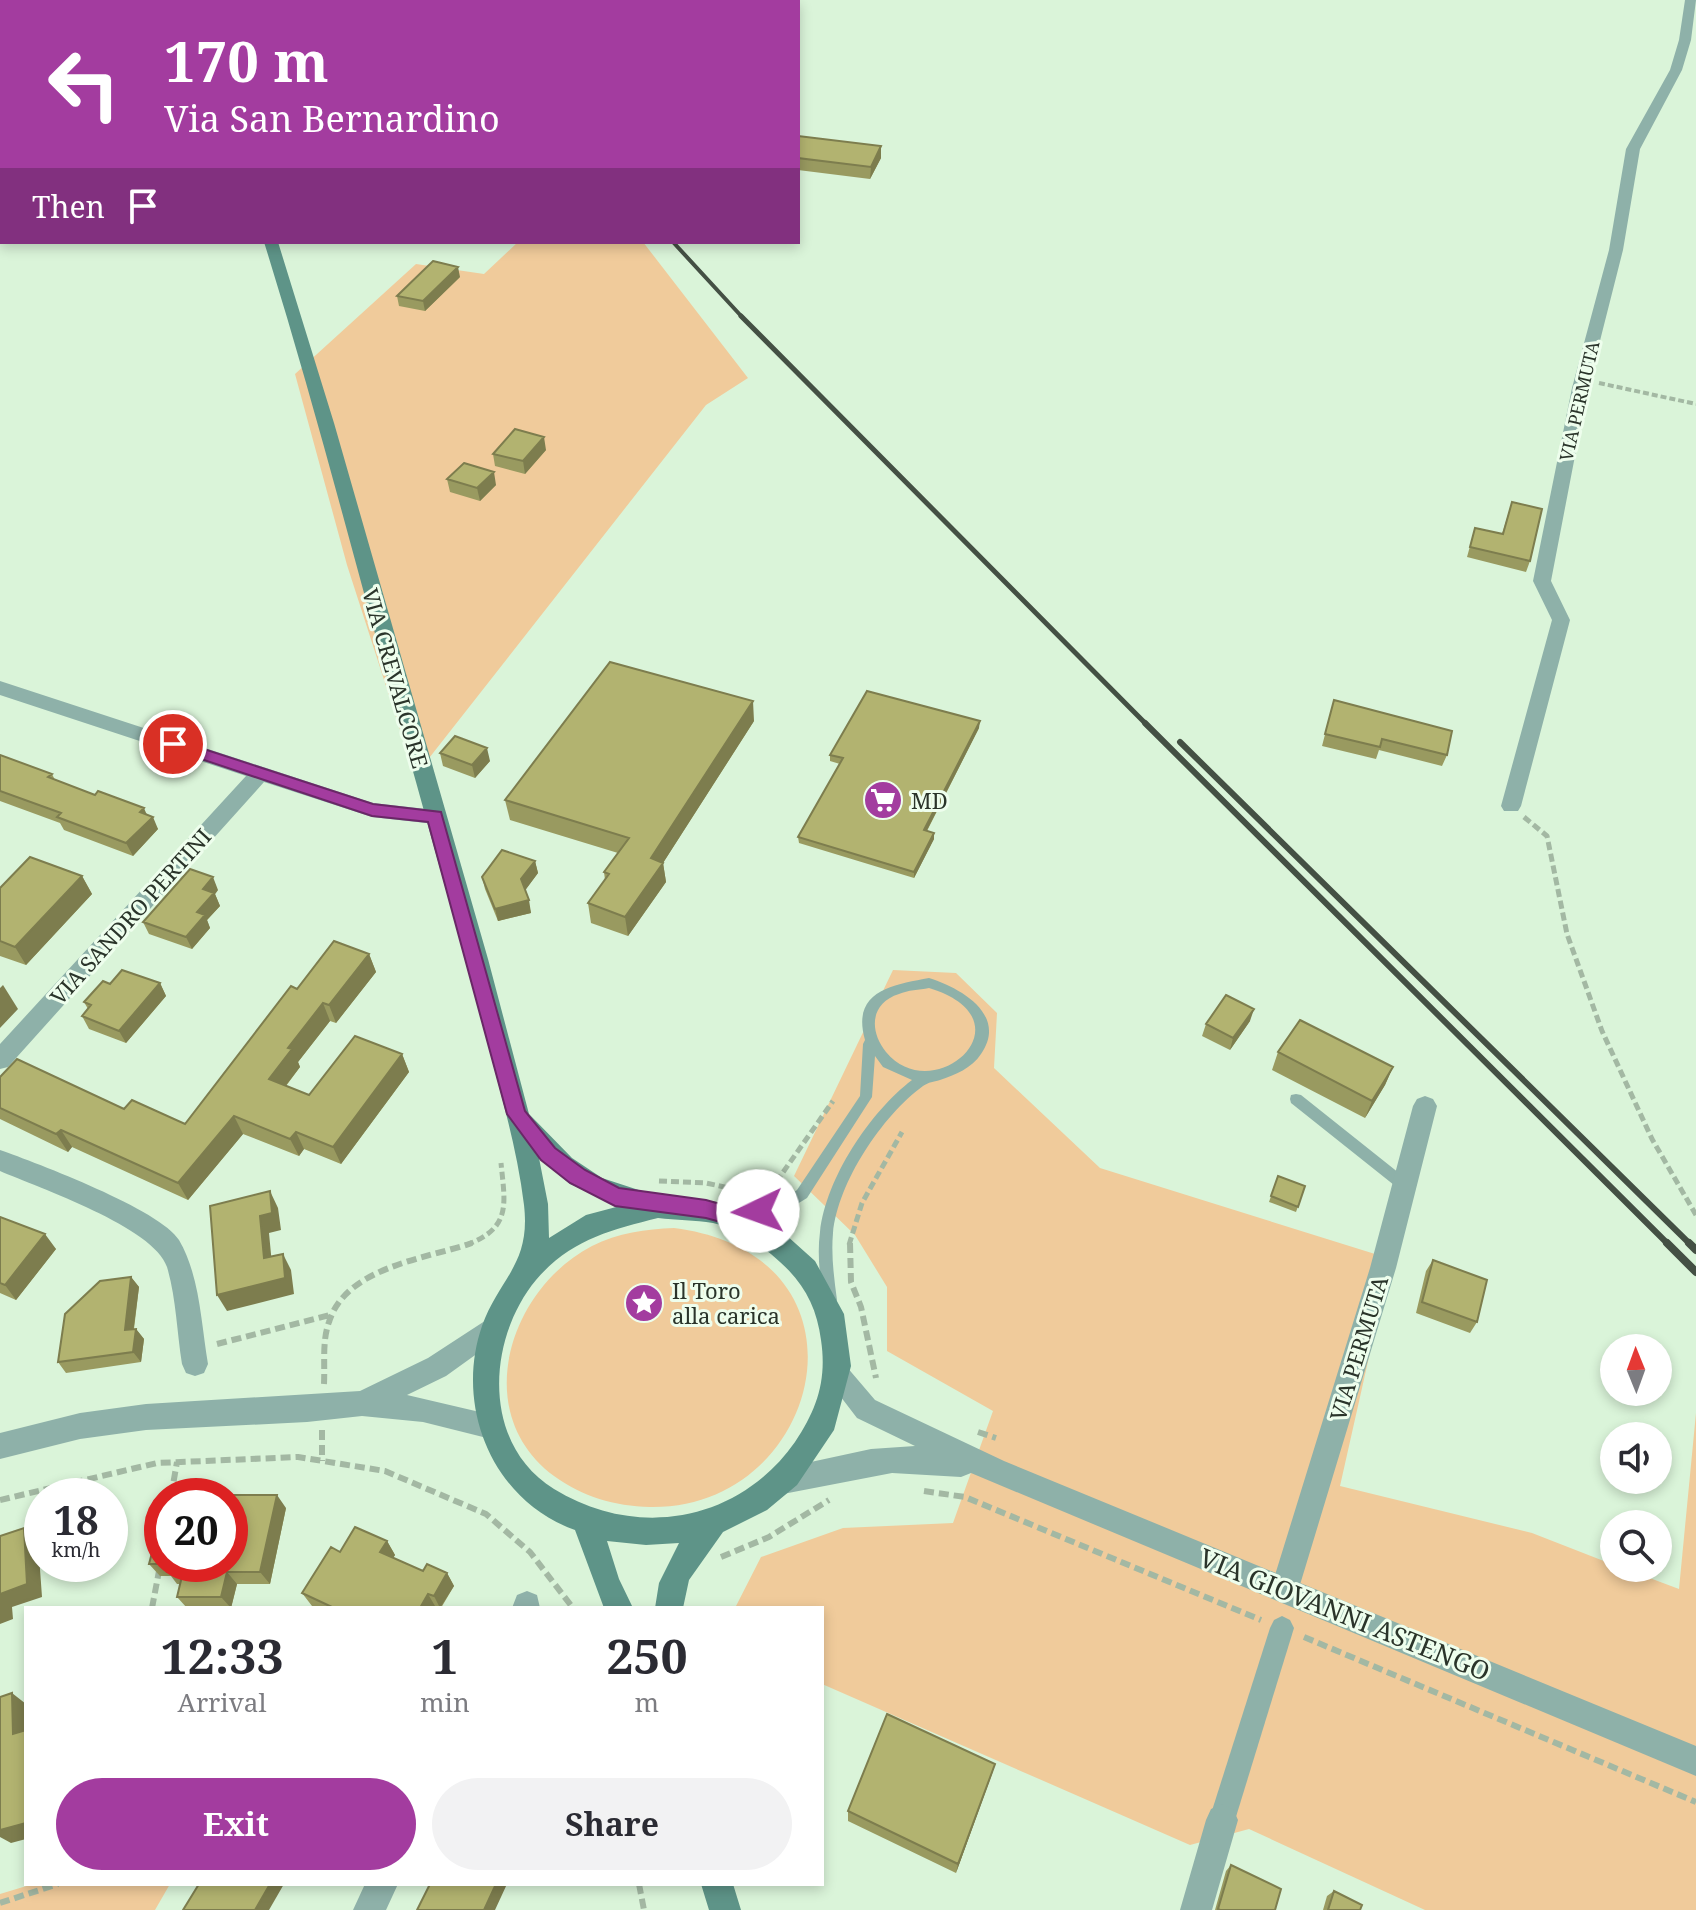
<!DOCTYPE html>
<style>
:root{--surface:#fff;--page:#f2f2f3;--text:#2b2b33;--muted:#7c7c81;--accent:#a33c9f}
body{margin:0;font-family:"Noto Serif",serif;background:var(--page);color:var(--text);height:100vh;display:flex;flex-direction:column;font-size:30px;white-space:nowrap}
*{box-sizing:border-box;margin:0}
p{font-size:26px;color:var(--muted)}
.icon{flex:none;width:44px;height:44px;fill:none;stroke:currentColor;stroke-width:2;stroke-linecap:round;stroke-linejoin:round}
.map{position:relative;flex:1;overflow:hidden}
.details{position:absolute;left:24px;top:1606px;width:800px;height:280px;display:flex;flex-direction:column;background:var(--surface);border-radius:0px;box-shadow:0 4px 12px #0003}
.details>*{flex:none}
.guide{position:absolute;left:0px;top:0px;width:800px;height:244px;box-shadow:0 4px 12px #0003;background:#a33c9f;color:#fff;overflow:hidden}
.needle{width:52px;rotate:359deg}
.fabs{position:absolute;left:1600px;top:1334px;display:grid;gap:16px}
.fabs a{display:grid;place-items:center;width:72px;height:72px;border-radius:50%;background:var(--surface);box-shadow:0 4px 12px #0003;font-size:40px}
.speed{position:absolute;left:24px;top:1478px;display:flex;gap:16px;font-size:40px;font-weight:700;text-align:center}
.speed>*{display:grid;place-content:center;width:104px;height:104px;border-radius:50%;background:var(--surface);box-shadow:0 4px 12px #0003;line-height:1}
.speed small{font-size:20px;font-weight:400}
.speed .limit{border:12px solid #d22;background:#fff;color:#111}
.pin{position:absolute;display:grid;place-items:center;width:68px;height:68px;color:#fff;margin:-34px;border:4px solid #fff;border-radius:50%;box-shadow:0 2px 8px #0007}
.me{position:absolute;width:88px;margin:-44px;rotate:267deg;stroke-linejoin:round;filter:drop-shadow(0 0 6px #0008)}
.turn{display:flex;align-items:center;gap:28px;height:168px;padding:0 32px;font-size:36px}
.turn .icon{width:104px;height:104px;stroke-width:2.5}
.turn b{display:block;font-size:56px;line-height:68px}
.then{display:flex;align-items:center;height:76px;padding:0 32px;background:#0003;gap:16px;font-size:30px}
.eta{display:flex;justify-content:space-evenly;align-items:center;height:136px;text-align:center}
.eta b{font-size:48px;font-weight:700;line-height:56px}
.button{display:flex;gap:16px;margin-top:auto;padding:16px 32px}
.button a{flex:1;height:92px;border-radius:48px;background:var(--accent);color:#fff;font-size:32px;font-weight:700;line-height:92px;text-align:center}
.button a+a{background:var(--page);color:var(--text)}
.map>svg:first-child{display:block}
</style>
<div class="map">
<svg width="1696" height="1910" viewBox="0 0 1696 1910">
<rect width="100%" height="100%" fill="#daf4d9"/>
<path fill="#f0cb9b" d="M518,242H643L748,378L706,405L415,776L347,565L295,374L416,264L484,274Z
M893,970L956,973L997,1013L994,1068L1100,1168L1391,1259L1340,1486L1532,1533L1614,1565V1568H1623L1679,1589L1696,1413V1910H1425L1249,1829L1190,1845L822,1684V1608H735L761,1557L843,1528L953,1523L993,1411L887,1351V1287L855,1235L794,1176Z
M674,1228C885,1255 823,1510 650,1507C614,1506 583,1497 554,1476C469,1413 509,1289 592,1246C618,1233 646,1229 674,1228Z
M33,1884H170L155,1910H0V1894Z"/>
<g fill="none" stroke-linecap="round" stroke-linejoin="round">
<path stroke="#67c0d3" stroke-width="5" d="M4,2L8,0"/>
<path stroke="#a3b8a3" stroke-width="4" stroke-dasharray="6 3" stroke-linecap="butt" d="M1599,383L1696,404"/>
<path stroke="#a3b8a3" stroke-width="5" stroke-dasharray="8 4" stroke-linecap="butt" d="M1524,817L1547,836L1567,934L1602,1031L1652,1139L1696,1215
M659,1181L706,1183L748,1192
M765,1187L779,1178L833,1101
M466,1245C512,1228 505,1204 501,1163
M849,1245L862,1203L902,1132"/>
<path stroke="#a3b8a3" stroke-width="6" stroke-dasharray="10 5" stroke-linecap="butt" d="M850,1243L851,1282L861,1307L876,1378
M217,1344L330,1315
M324,1384C325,1363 322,1341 329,1322C346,1267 425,1259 472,1243
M322,1430V1461
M978,1432L996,1438
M924,1491L965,1497L1261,1620
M171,1496L177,1462
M0,1500L157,1463L298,1457L385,1471L486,1514L530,1552L573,1608
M155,1506L162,1501
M721,1557L769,1537L829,1500
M152,1608L159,1571
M1304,1637L1696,1802
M639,1884L644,1910
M0,1903L58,1884"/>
<path fill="#8eb1a9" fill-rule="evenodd" d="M530,0H537L538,2H531Z
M929,978C961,988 1008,1015 981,1054C972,1068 955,1075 940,1080C933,1082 929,1082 923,1086C882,1116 838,1182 833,1233C831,1255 834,1278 837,1300L835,1304L830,1306L825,1304L823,1300C820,1277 817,1254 820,1232C826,1178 870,1112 912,1080L883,1067L875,1056L872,1097L807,1198L789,1209L731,1222L726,1220L724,1216L726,1212L731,1210L786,1198L797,1190L860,1096L863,1044L865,1040C851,991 892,985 929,978ZM929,988C1034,1020 934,1110 886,1052C869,1031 870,1003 899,994C908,990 919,990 929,988Z
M1296,1094L1301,1095L1409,1181L1411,1185L1409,1189L1404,1191L1399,1189L1291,1103L1290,1099L1291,1095Z"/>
<path fill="#8eb1a9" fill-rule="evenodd" d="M1282,1616L1290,1620L1294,1628L1235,1820L1231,1829L1222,1833L1213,1829L1209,1820L1270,1628L1274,1620Z"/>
<path fill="#8eb1a9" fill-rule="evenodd" d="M1685,0H1696L1691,40L1682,70L1640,149L1623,250L1588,388L1551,581L1570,620L1521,806L1518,811H1504L1501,806L1552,620L1533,581L1572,388L1609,250L1626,149L1670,70L1679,40Z
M0,681L373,803L435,810L442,812L445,817L442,822L435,824L372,817L264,782L8,1067L0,1069V1044L246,776L0,695Z
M1425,1096L1433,1099L1437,1106L1396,1268L1299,1588L1295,1598L1285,1602L1275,1598L1271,1588L1370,1268L1413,1106L1417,1099Z
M0,1150C37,1163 161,1210 179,1240C200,1276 201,1323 208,1364L204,1373L195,1376L186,1373L182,1364C177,1333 176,1297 167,1267C154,1227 39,1188 0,1171Z
M527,1591L537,1595L540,1608H512L517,1595Z
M1222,1804L1233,1809L1238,1820L1212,1910H1180L1206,1820L1211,1809Z
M365,1884H398L386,1910H353Z"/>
<path fill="#8eb1a9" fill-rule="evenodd" d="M494,1315L503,1319L507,1327L503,1335L446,1376L407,1395L501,1417L504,1426L501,1435L491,1439L423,1422L362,1416L307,1422L146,1430L80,1439L0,1459V1433L80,1413L146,1404L360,1391L428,1358Z
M837,1363L846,1366L875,1400L1004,1461L1696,1746V1776L971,1473L961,1477L892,1473L783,1494L773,1490L769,1481L773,1472L783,1468L871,1449L915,1446L857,1418L824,1375L828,1366Z"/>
<path fill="#5e9488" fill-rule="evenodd" d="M264,242H278L334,423L488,959L529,1114L572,1158L602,1178L660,1197L717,1202L776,1226L815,1261L844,1314L851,1366L834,1430L797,1485L767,1510L723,1532L689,1580L683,1608H655L659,1583L679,1543L646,1545L607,1541L619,1579L633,1608H604L575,1530C493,1501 454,1407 482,1326C499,1278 531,1265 524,1205C518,1155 504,1105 491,1056C468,964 441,874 416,782C365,602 320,421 264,242ZM539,1158L570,1184L620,1206L586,1215L549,1238L548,1204ZM658,1218C676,1220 695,1220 713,1223C738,1228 761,1245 780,1262C804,1283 817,1308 821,1340C827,1380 817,1409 795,1442C739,1522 637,1540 554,1489C481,1444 487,1339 536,1280C570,1240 610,1230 658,1218Z
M701,1884H733L741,1910H709Z"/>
<path fill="#377f71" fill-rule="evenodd" d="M188,0H200L201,2H189Z
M0,71H2V79H0Z"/>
<path stroke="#445044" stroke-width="4" d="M673,242L743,318"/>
<path stroke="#445044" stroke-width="5" d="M741,316L1147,725"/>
<path stroke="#445044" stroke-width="6" d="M1145,723L1669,1245
M1180,742L1691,1245"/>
<path stroke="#445044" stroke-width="8" d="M1667,1243L1696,1272
M1689,1243L1696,1250"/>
</g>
<path fill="#999a60" d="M798,136L881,146V158L870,179L798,170Z
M460,277L425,311L399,306L397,296Z
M546,450L525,474L495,466L493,454Z
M447,479L496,485L480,501L450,492Z
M1512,502L1530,561L1526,572L1467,557L1475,528L1502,534Z
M1334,700L1447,755L1442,766L1379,750L1376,759L1322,746Z
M754,721L663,863L666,882L628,936L591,923L588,903L605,880L604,872L618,853L510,820L505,800Z
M979,728L927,831L934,839L914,878L799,843L798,837L840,764L830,761V755Z
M440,753L490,761L475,778L443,766Z
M0,755L52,774L55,780L147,814L158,829L133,856L64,830L60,823L0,801Z
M535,861L538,873L525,890L531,913L498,921L485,889L482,877Z
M82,876L92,894L26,965L0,956V888Z
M218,890L215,894L220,906L207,920L210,928L192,949L149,934L143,922Z
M369,954L376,972L336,1023L330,1021L298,1062L300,1067L286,1086L309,1095L402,1054L409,1072L341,1164L304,1149L299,1156L243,1134L188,1200L72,1147L68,1152L0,1119V1077L185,1124L297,989Z
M160,983L166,996L126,1043L89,1029L82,1016L88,1009L84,1002Z
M1250,1021L1230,1050L1202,1036L1206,1024Z
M1278,1052L1393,1067L1385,1085L1365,1118L1272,1070Z
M1278,1176L1305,1186L1296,1212L1269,1202Z
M0,1217L56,1249L16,1300L0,1293Z
M1433,1260L1477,1322L1470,1333L1416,1313L1426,1271Z
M131,1277L139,1287L134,1329H136L144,1339L141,1362L66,1373L58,1362Z
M286,1508L270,1584H237L231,1608H187L177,1597L180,1584H177L171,1576H160L149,1564Z
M387,1541L395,1555L393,1558L423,1571L447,1573L454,1586L441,1608L435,1606L434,1608H316L312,1606L302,1593L340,1552Z
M995,1764L956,1873L848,1821V1811Z
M1231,1865L1275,1910H1215L1226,1871Z
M1334,1891L1360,1910H1323L1327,1896Z"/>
<path fill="#7d7d4e" d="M881,146V158L870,179L871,167Z
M458,267L460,277L425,311L423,301Z
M544,437L546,450L525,474L523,461Z
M494,472L496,485L480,501L477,488Z
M753,701L754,721L663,863L666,882L628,936L625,917L651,858Z
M980,721L979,728L924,836V830Z
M487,748L490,761L475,778L472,765Z
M144,808L149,820L153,817L158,829L133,856L126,843L140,812Z
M934,833V839L914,878V872Z
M535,861L538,873L524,892L521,879Z
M82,876L92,894L26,965L15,947Z
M213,877L218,890L215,894L220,906L207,920L210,928L192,949L186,937L197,912L203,889Z
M529,900L531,913L498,921L495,909Z
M369,954L376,972L336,1023L329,1005Z
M160,983L166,996L126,1043L119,1031Z
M3,985L18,1009L0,1028V988Z
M323,1003L330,1021L298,1062L300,1067L277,1097L269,1079L288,1048Z
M1254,1009L1250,1021L1230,1050L1233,1038Z
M402,1054L409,1072L341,1164L333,1147Z
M1393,1067L1385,1085L1365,1118L1372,1101Z
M234,1116L243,1134L188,1200L178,1183Z
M61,1130L72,1147L68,1152L56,1134Z
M296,1132L304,1149L299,1156L290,1139Z
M270,1191L278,1208L281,1230L269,1233L273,1275L264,1258L260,1216Z
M45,1234L56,1249L16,1300L5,1285Z
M283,1254L291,1270L294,1294L227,1311L217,1295Z
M131,1277L139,1287L132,1341L125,1330Z
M136,1329L144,1339L141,1362L133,1352Z
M277,1495L286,1508L270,1584L260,1572Z
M24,1528L38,1541L42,1597L12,1607L13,1619L0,1624V1594Z
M387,1541L395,1555L388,1566L380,1552Z
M227,1572L237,1584L231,1608L221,1597Z
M447,1573L454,1586L440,1608L434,1596Z
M428,1594L435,1606L434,1608H420Z
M12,1693L26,1704V1744L13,1734Z
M995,1764L992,1774L956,1873L958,1864Z
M26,1823V1839L11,1843L0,1837V1830Z
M270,1884H284L269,1910H255Z
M496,1884H507L495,1910H484Z"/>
<path fill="#b2b370" stroke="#7d7d4e" stroke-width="2" d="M798,136L881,146L871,167L798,158Z
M433,261L458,267L423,301L397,296Z
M515,429L544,437L523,461L493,454Z
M464,463L494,472L477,488L447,479Z
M1512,502L1542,509L1530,561L1470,547L1475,528L1503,534Z
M610,662L753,701L651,858L663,863L625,917L588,903L609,874L604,872L629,838L505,800Z
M867,691L980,721L924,830L934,833L914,872L798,837L843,758L830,755Z
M1334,700L1452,731L1447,755L1382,739L1380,747L1325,734Z
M455,736L487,748L472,765L440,753Z
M0,755L52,774L48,777L95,795L98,791L144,808L140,812L153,817L126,843L57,817L61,813L0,791Z
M502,850L535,861L521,879L529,900L495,909L482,877Z
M30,857L82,876L15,947L0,941V888Z
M190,869L213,877L203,889L214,893L197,912L205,915L186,937L143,922Z
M334,941L369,954L329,1005L323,1003L288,1048L292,1049L269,1079L309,1095L355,1036L402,1054L333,1147L296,1132L290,1139L234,1116L178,1183L61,1130L56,1134L0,1108V1077L17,1059L124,1109L132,1100L185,1124L291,986L297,989Z
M122,970L160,983L119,1031L82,1016L91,1005L84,1002L103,981L110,984Z
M1226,995L1254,1009L1233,1038L1206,1024Z
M1300,1020L1393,1067L1372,1101L1278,1052Z
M1278,1176L1305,1186L1298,1207L1271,1196Z
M270,1191L272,1213L260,1216L264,1258L283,1254L285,1278L217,1295L210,1206Z
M0,1217L45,1234L5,1285L0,1283Z
M1433,1260L1487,1280L1477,1322L1422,1302Z
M131,1277L125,1330L136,1329L133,1352L58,1362L65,1314L100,1281Z
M187,1495H277L260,1572H227L221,1597H177L183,1572H167L168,1564H149L162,1515V1564H230V1496Z
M355,1527L387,1541L380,1552L423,1571L427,1564L447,1573L434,1596L428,1594L420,1608H334L302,1593L331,1547L340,1552Z
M24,1528L27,1584L0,1594V1536Z
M12,1693L13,1734L26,1730V1823L0,1830V1697Z
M887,1714L995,1764L958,1864L848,1811Z
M1231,1865L1281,1889L1275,1910H1220L1218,1909Z
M199,1884H270L255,1910H183Z
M430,1884H496L484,1910H417Z
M1334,1891L1362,1905L1360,1910H1328Z"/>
<path fill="#a33c9f" stroke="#6a2767" stroke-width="2" d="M173,739L373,804L441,812L525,1111L555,1148L585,1170L619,1188L706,1200L731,1207L758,1202L765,1205L768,1211L765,1218L731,1225L706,1218L615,1206L570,1183L541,1160L507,1114L428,822L372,816L168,748V740Z"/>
<defs>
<g id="supermarket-disc" transform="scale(2)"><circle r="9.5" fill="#a33c9f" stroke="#eefeed"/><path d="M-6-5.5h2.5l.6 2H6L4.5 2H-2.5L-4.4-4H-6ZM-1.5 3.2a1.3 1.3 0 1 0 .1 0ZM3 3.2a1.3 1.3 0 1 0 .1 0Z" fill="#fff"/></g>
<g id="sight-disc" transform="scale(2)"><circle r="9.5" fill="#a33c9f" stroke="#eefeed"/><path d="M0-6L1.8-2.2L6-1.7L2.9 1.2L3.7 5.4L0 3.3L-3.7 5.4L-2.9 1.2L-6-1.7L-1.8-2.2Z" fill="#fff"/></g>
</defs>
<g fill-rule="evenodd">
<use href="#supermarket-disc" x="883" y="800"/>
<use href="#sight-disc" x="644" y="1303"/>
</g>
<g text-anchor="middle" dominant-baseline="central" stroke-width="6" stroke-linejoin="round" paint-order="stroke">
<g font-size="18" fill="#2a342a" stroke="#eefeed">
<text transform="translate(1579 401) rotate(-77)">VIA PERMUTA</text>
</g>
<g font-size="22" fill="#2a342a" stroke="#eefeed">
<text transform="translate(396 678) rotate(74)">VIA CREVALCORE</text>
<text transform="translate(130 916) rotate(-48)">VIA SANDRO PERTINI</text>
<text transform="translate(1358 1348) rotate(-73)">VIA PERMUTA</text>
</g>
<g font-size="22" fill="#2a342a" stroke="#eefeed" text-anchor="start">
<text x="911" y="800">MD</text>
<text x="672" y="1290">Il Toro<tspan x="672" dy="25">alla carica</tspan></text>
</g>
<g font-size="26" fill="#2a342a" stroke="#eefeed">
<text transform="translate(1345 1614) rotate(22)">VIA GIOVANNI ASTENGO</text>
</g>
</g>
</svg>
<div class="fabs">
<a><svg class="needle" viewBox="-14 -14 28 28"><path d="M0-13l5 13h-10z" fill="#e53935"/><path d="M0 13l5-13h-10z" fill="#7c7c81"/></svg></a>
<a><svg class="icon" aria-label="sound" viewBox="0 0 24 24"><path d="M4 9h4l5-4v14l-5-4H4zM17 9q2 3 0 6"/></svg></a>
<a><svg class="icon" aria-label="search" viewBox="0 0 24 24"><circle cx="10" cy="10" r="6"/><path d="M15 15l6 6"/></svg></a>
</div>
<div class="speed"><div>18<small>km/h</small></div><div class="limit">20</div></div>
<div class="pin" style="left:173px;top:744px;background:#d93025"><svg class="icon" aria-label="arrive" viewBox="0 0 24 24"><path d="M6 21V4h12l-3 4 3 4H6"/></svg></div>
<svg class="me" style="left:758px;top:1211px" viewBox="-20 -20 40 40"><circle r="19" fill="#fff"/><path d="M0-13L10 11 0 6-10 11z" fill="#a33c9f"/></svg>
<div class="guide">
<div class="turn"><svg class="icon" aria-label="left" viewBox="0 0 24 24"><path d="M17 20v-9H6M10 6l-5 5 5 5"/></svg><div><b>170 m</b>Via San Bernardino</div></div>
<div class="then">Then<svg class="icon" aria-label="arrive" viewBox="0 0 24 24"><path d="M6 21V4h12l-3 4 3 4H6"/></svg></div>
</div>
<section class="details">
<div class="eta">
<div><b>12:33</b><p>Arrival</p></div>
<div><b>1</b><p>min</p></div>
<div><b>250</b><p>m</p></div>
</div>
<div class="button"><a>Exit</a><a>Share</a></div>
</section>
</div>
